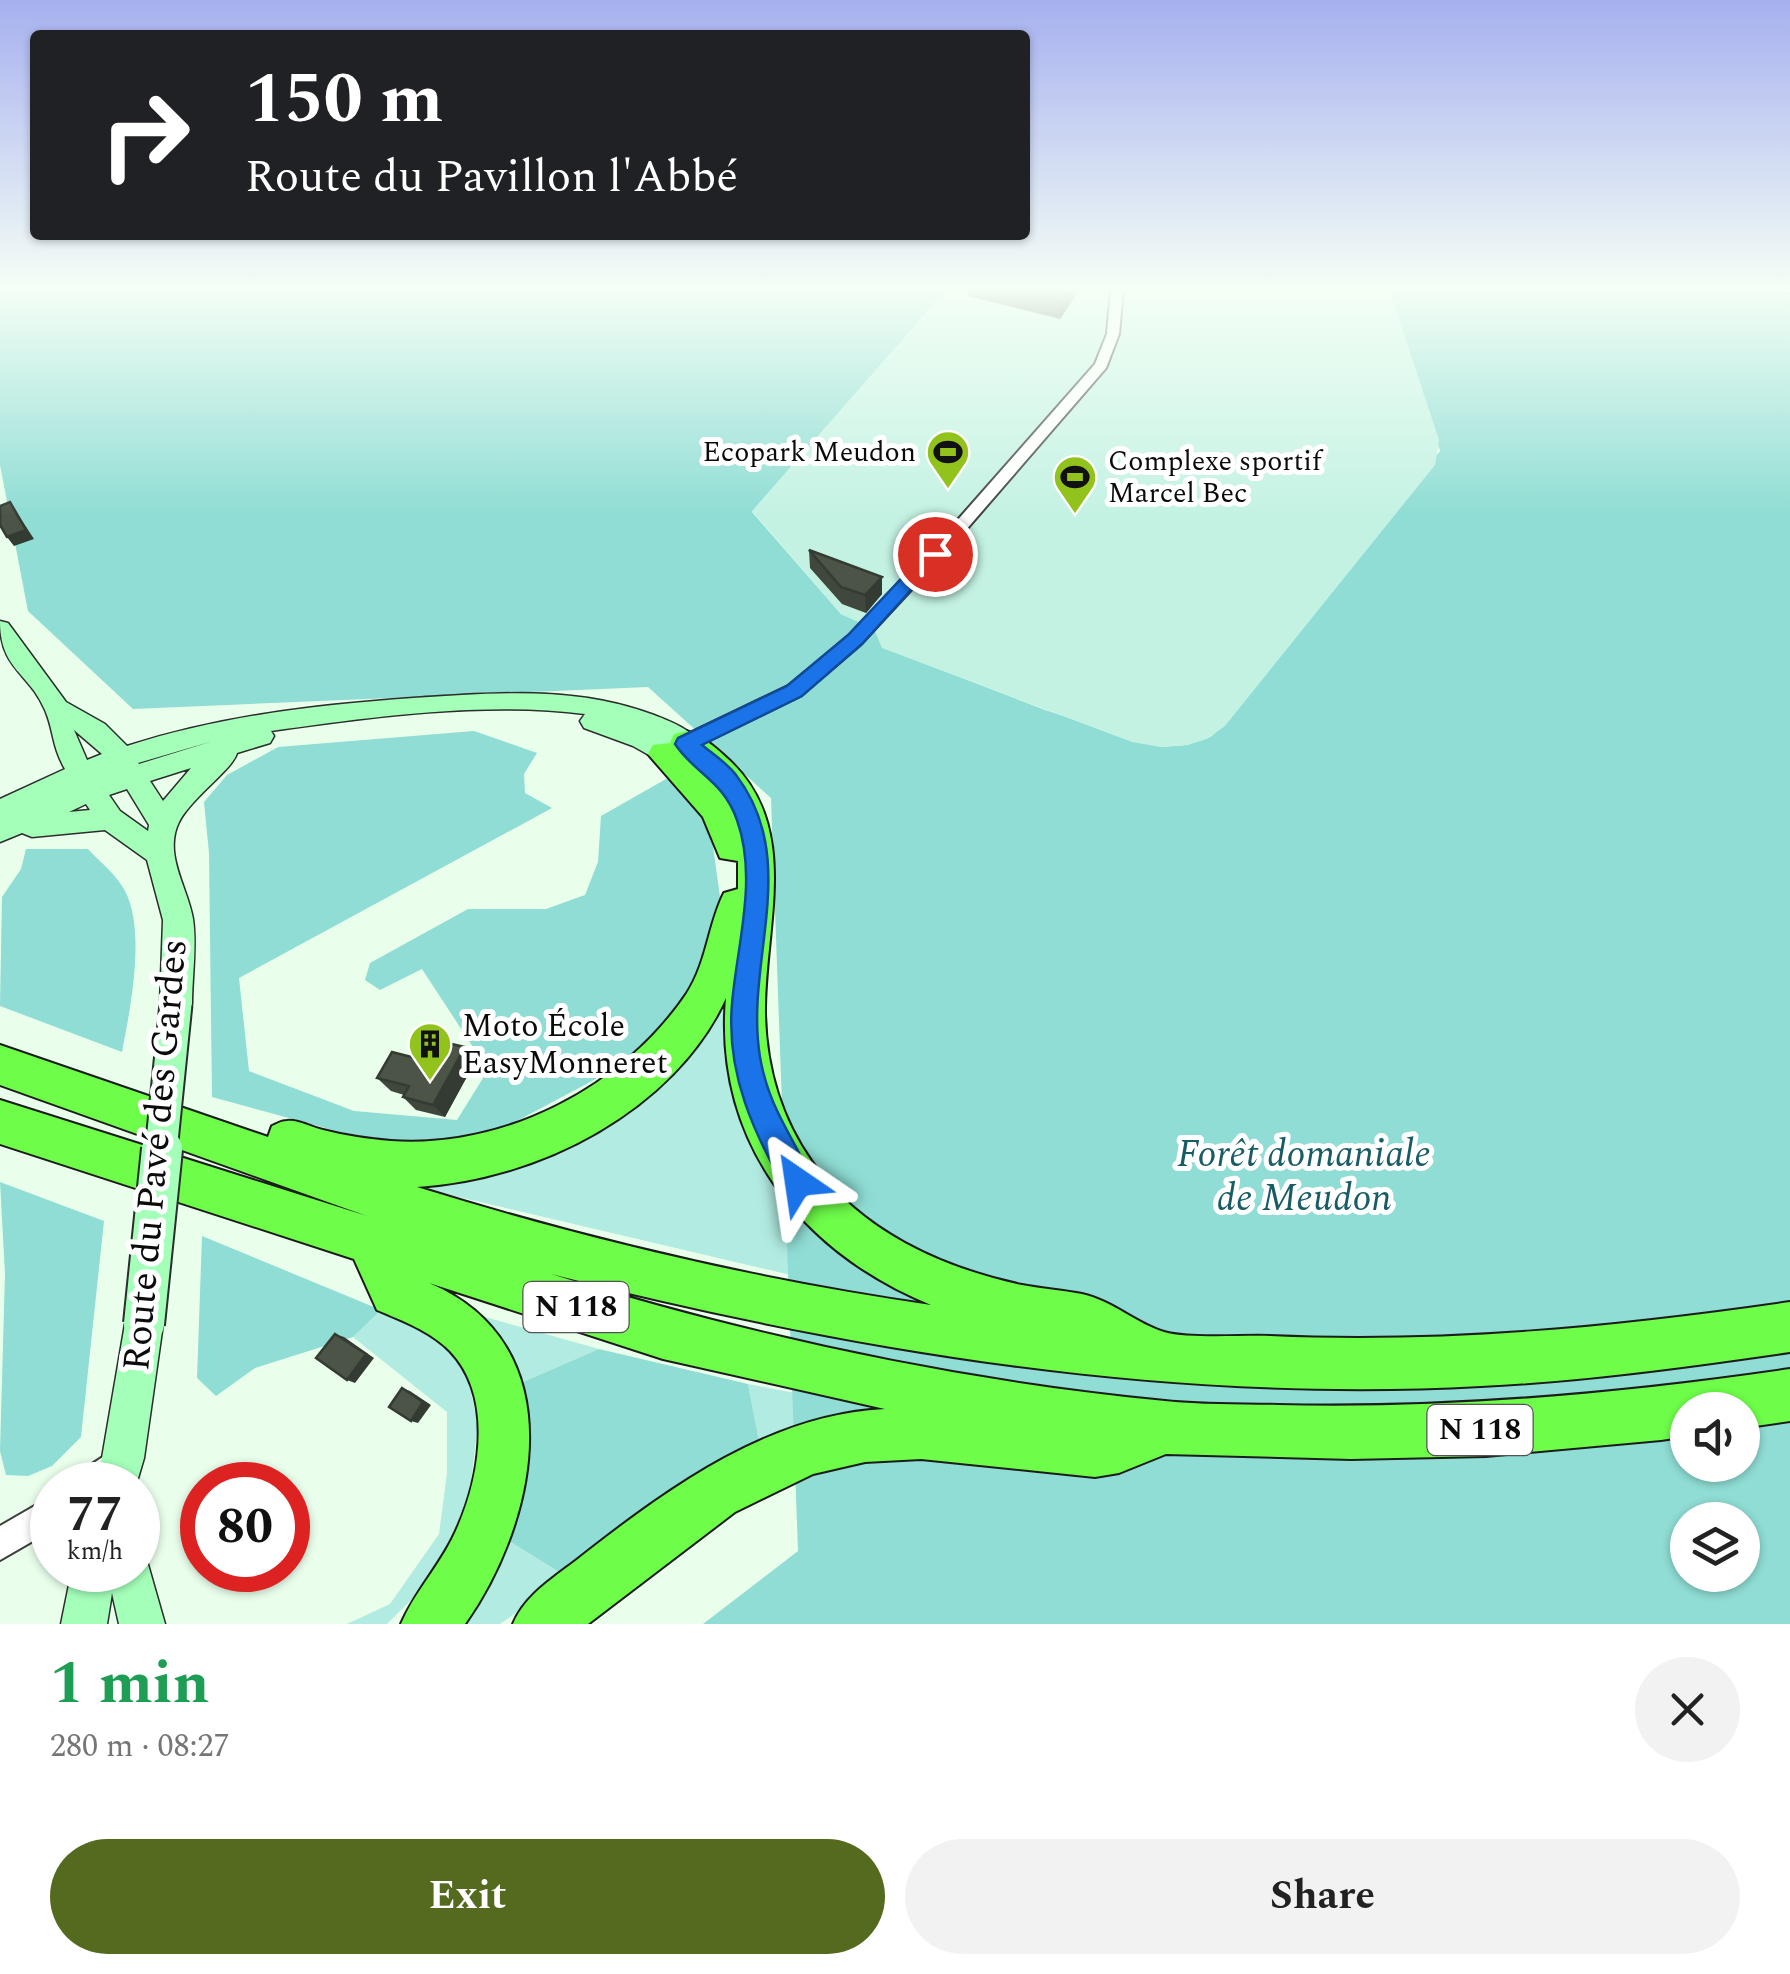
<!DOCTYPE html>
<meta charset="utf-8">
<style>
:root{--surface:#fff;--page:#f2f2f2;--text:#222;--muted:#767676;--accent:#546a1f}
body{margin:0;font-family:Spectral,serif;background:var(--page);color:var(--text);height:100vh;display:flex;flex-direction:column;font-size:38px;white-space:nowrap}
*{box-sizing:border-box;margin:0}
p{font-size:32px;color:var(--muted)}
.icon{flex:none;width:55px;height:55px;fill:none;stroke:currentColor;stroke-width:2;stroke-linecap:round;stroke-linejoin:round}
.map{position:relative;height:1624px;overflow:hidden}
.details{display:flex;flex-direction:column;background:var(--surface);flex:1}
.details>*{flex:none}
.top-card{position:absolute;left:30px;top:30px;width:1000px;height:210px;border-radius:10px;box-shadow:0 2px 8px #0004;background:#202124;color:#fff;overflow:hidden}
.tools{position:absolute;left:1670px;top:1392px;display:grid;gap:20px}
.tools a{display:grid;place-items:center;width:90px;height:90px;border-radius:50%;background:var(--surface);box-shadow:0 2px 8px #0004;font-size:50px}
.speed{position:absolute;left:30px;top:1462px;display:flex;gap:20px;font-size:50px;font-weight:700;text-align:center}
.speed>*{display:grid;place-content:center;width:130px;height:130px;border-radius:50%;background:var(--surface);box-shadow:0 2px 8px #0004;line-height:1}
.speed small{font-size:25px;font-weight:400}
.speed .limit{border:15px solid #d22;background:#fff;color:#111}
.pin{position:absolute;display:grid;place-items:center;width:85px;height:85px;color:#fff;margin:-42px;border:5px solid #fff;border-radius:50%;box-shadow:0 2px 10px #0007}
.me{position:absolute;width:110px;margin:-55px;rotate:328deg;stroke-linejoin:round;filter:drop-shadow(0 0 8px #0008)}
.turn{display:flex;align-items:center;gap:35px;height:210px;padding:0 50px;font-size:45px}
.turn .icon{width:130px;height:130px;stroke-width:2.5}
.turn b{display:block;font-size:70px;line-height:85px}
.round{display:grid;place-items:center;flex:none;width:105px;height:105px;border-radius:52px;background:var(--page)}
.head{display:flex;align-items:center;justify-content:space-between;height:170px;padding:0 50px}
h1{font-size:60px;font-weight:700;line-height:75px;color:#1e9e55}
.cta{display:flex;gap:20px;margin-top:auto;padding:20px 50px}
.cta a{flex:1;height:115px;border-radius:60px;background:var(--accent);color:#fff;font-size:40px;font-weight:700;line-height:115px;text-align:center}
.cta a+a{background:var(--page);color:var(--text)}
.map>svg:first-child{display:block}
</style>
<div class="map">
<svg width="1790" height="1624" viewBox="0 0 1790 1624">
<rect width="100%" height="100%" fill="#e9ffec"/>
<path fill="#b1ebe1" d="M734,968V1088L910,1303L399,1183L540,1154Z
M381,1310L440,1336L466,1371L478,1424L469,1498L430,1581L387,1624H347L390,1604L439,1534L447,1473V1412L353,1337Z
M471,1313L599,1349L523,1382Z
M748,1384L853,1404L828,1425L759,1441Z
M506,1539L567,1577L500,1624H453Z"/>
<path fill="#8fddd4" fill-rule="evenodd" d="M0,289H947L752,512L841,614L875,629L882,647L1045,710L1161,747L1187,745L1212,736L1440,451L1389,289H1790V1624H703L798,1551L771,798L648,687L133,709L28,611L0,465ZM1688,1410H1742V1465H1688ZM1688,1520H1742V1575H1688Z
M474,731L537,753L524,774L525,793L552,808L239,978L249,1071L354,1111L457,1120L488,1070L422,969L380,990L365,980L370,963L468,909H546L585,895L598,862L601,816L666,779L686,784L711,832L720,897L708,958L683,1002L645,1047L592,1081L502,1129L446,1139L373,1141L212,1097L209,853L204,802L227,775L278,747Z
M26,849H88C98,860 111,870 120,883C149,921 130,1009 122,1052L0,1006L2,897L21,869Z
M0,1182L104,1221L81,1437L52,1466L28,1476L6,1475L0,1451L5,1274Z
M202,1236L381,1310L353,1337L255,1368L216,1396L197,1378Z
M599,1349L748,1384L759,1441L643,1515L567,1577L506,1539L526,1441L523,1382Z"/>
<path fill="#c3f2e3" d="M947,289H1389L1439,440L1435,465L1225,726L1207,739L1187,745L1161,747L1132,742L882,648L874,629L841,614L752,511Z"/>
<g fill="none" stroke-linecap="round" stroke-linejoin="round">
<g stroke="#3e3e3e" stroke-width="4">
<path id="street" d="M1111,289H1123L1119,334L1106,368L952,546L861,644L800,696L683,753H669L667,748L669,743L788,686L849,636L940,540L1095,364L1107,334Z
M1783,289H1790V292L1785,291Z
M118,1447L129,1451L133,1462C122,1489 98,1485 73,1485L77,1474Z
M52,1496V1530L0,1560V1526Z"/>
</g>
<g stroke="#2d2d2d" stroke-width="3">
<path id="secondary" d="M0,621L8,623L66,702L105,724L127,746C220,716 315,705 413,698C495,693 575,685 654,715C669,721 691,729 699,743L695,750L686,753L675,749L678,754L674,761L665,764L633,746L584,728L580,721L585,714C486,701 370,717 271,731L274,736L270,743L237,753C233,769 192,797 179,822C163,854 188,888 193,919C197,946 192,977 192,1004L187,1014L176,1018L165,1014L160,1004L163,920L147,860L105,830L32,837L22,833L0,842V799L65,769C52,747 54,731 45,710C29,672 0,670 0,621ZM74,730L102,754L87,760ZM213,741L139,764L138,763ZM191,768L163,801L150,781ZM127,789L149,825L148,831L120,811L109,795ZM86,804L90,810L69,812Z
M144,1305L158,1310L163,1324L144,1458L136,1485H94L102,1458L125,1324L130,1310Z
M138,1551L145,1554L165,1624H119L112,1593L107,1624H61L72,1570H138Z"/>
</g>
<g stroke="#1c1c1c" stroke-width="4">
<path id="highway" d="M686,731C703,736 716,748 729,760C802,828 764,928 765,1013C766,1067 781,1118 812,1162C860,1231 942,1268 1022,1285C1042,1289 1062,1290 1082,1294C1113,1301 1137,1324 1164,1332C1188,1339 1242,1335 1270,1336C1445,1344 1617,1327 1790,1302V1352C1687,1367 1585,1381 1481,1386C1166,1403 855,1351 551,1274C750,1336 957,1381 1165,1401C1202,1405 1240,1404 1278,1405C1450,1409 1619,1394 1790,1369V1421L1742,1428V1410H1688V1436L1661,1440L1486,1456L1351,1459L1166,1454L1119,1473L1095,1477L921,1459L865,1462L813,1474L735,1512L588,1624H513C526,1593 557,1576 583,1555C670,1487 771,1414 885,1409L663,1359L429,1283C574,1344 539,1519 465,1624H401C414,1593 437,1569 452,1539C479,1485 496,1399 450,1351C430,1331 403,1321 377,1310L354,1259L0,1144V1100L367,1216L0,1085V1045L268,1137L272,1126C277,1124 281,1121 287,1121C297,1119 313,1128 323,1130C346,1136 368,1139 391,1141C505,1149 624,1087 687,993C707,962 708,925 724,893L738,889V861L720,858L703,817L648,754L653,745L670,743L674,734ZM726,998C714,1143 802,1252 931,1305C757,1280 585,1239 417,1187C538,1180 674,1111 726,998Z"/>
</g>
<use href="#street" fill="#fff" fill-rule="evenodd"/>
<use href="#secondary" fill="#a4ffb9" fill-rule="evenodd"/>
<use href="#highway" fill="#6efe49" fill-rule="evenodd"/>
<g stroke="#2d2d2d" stroke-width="35" stroke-linecap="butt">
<path id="secondary-bridge-far1" d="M161,1151L176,1004"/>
</g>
<g stroke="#2d2d2d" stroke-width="44" stroke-linecap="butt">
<path id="secondary-bridge" d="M144,1324L162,1149"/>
</g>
<use href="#secondary-bridge-far1" stroke="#a4ffb9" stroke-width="31"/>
<use href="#secondary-bridge" stroke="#a4ffb9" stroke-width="40"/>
</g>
<path fill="#40483d" d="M969,289H1080L1060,319L968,296Z
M809,550L882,594L866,613L842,604L810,568Z
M465,1047L476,1060L445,1117L416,1110L403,1097L404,1095L391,1091L377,1078L423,1060Z"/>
<path fill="#343b32" d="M1064,289H1080L1060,319Z
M10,502L34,539L14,546L7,537Z
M882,577V594L866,613L865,595Z
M465,1047L476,1060L445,1117L433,1105Z
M335,1334L344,1337L374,1358L355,1383L347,1380Z
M402,1388L410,1391L431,1405L418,1423L411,1421Z"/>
<path fill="#4b5447" stroke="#343b32" stroke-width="2.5" d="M10,502L26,530L7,537L0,525V506Z
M809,550L882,577L865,595L841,587Z
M435,1040L465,1047L433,1105L403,1097L409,1086L377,1078L392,1052L423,1060Z
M335,1334L366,1354L347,1380L316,1358Z
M402,1388L423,1402L411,1421L389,1407Z"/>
<linearGradient id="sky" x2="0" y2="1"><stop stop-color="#a6b0ef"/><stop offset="0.56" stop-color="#f5fff6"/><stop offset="1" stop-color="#f5fff6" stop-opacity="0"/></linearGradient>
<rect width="1790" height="516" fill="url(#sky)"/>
<path fill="#1a73e8" stroke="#114b97" stroke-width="2.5" d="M935,548L944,554L941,557L862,644L802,696L702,745C713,754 728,764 736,775C802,862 744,961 760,1057C769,1110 794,1137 813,1182L809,1193L798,1197L788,1193C754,1134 726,1074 732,1004C737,944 758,879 737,820C723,780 695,774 675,744L678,738L787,686L848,635L928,550Z"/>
<defs>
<g id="stadium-pin" transform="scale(2.25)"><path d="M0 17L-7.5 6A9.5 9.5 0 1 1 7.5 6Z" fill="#92c31c" stroke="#fff"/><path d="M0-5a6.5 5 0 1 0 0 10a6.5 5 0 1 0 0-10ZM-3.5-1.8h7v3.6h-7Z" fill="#111"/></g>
<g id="building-pin" transform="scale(2.25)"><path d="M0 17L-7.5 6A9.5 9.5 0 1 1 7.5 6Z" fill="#92c31c" stroke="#fff"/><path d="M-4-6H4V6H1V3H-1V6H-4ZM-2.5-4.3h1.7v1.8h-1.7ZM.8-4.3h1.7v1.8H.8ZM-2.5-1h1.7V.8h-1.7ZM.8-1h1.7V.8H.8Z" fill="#111"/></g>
</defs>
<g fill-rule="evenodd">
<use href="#stadium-pin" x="948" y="452"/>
<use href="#stadium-pin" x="1075" y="477"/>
<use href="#building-pin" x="430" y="1044"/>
</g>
<g text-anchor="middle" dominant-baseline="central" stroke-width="10" stroke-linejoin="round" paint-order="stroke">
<g font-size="28" fill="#0b0b0b" stroke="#fff" text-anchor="end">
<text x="916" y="452">Ecopark Meudon</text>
<text x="1108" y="461" text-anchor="start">Complexe sportif<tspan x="1108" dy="32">Marcel Bec</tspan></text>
</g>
<g fill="#fff" stroke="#545454" stroke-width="2.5">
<rect x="523.5" y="1282" width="105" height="50" rx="8"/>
<rect x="1427.5" y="1405" width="105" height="50" rx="8"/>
</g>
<g font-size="30" font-weight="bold" fill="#0b0b0b">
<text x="576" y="1307">N 118</text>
<text x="1480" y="1430">N 118</text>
</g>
<g font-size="32" fill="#0b0b0b" stroke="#fff" text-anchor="start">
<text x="462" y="1026">Moto École<tspan x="462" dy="37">EasyMonneret</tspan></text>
</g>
<g font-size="38" fill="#0b0b0b" stroke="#fff">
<text transform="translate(156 1155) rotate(-85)">Route du Pavé des Gardes</text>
</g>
<g font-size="38" font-style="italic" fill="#185c66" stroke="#fff">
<text x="1304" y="1155">Forêt domaniale<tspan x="1304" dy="44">de Meudon</tspan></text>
</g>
</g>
</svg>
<div class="tools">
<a><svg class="icon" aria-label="sound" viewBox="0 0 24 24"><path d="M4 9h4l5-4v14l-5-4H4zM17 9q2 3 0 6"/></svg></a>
<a><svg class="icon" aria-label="layers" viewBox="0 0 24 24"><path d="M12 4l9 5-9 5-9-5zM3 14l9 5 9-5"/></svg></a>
</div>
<div class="speed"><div>77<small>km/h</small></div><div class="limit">80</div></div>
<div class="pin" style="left:935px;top:554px;background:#d93025"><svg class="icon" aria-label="arrive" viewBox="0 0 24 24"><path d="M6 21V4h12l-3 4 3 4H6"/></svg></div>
<svg class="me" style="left:798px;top:1182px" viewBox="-20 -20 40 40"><path d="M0-17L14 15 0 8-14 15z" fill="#1a73e8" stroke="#fff" stroke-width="4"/></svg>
<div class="top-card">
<div class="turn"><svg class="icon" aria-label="right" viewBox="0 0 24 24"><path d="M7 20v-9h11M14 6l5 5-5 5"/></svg><div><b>150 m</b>Route du Pavillon l'Abbé</div></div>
</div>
</div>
<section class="details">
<div class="head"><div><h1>1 min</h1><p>280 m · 08:27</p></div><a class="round"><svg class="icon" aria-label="close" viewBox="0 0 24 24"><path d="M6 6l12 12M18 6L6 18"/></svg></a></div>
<div class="cta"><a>Exit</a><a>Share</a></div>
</section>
